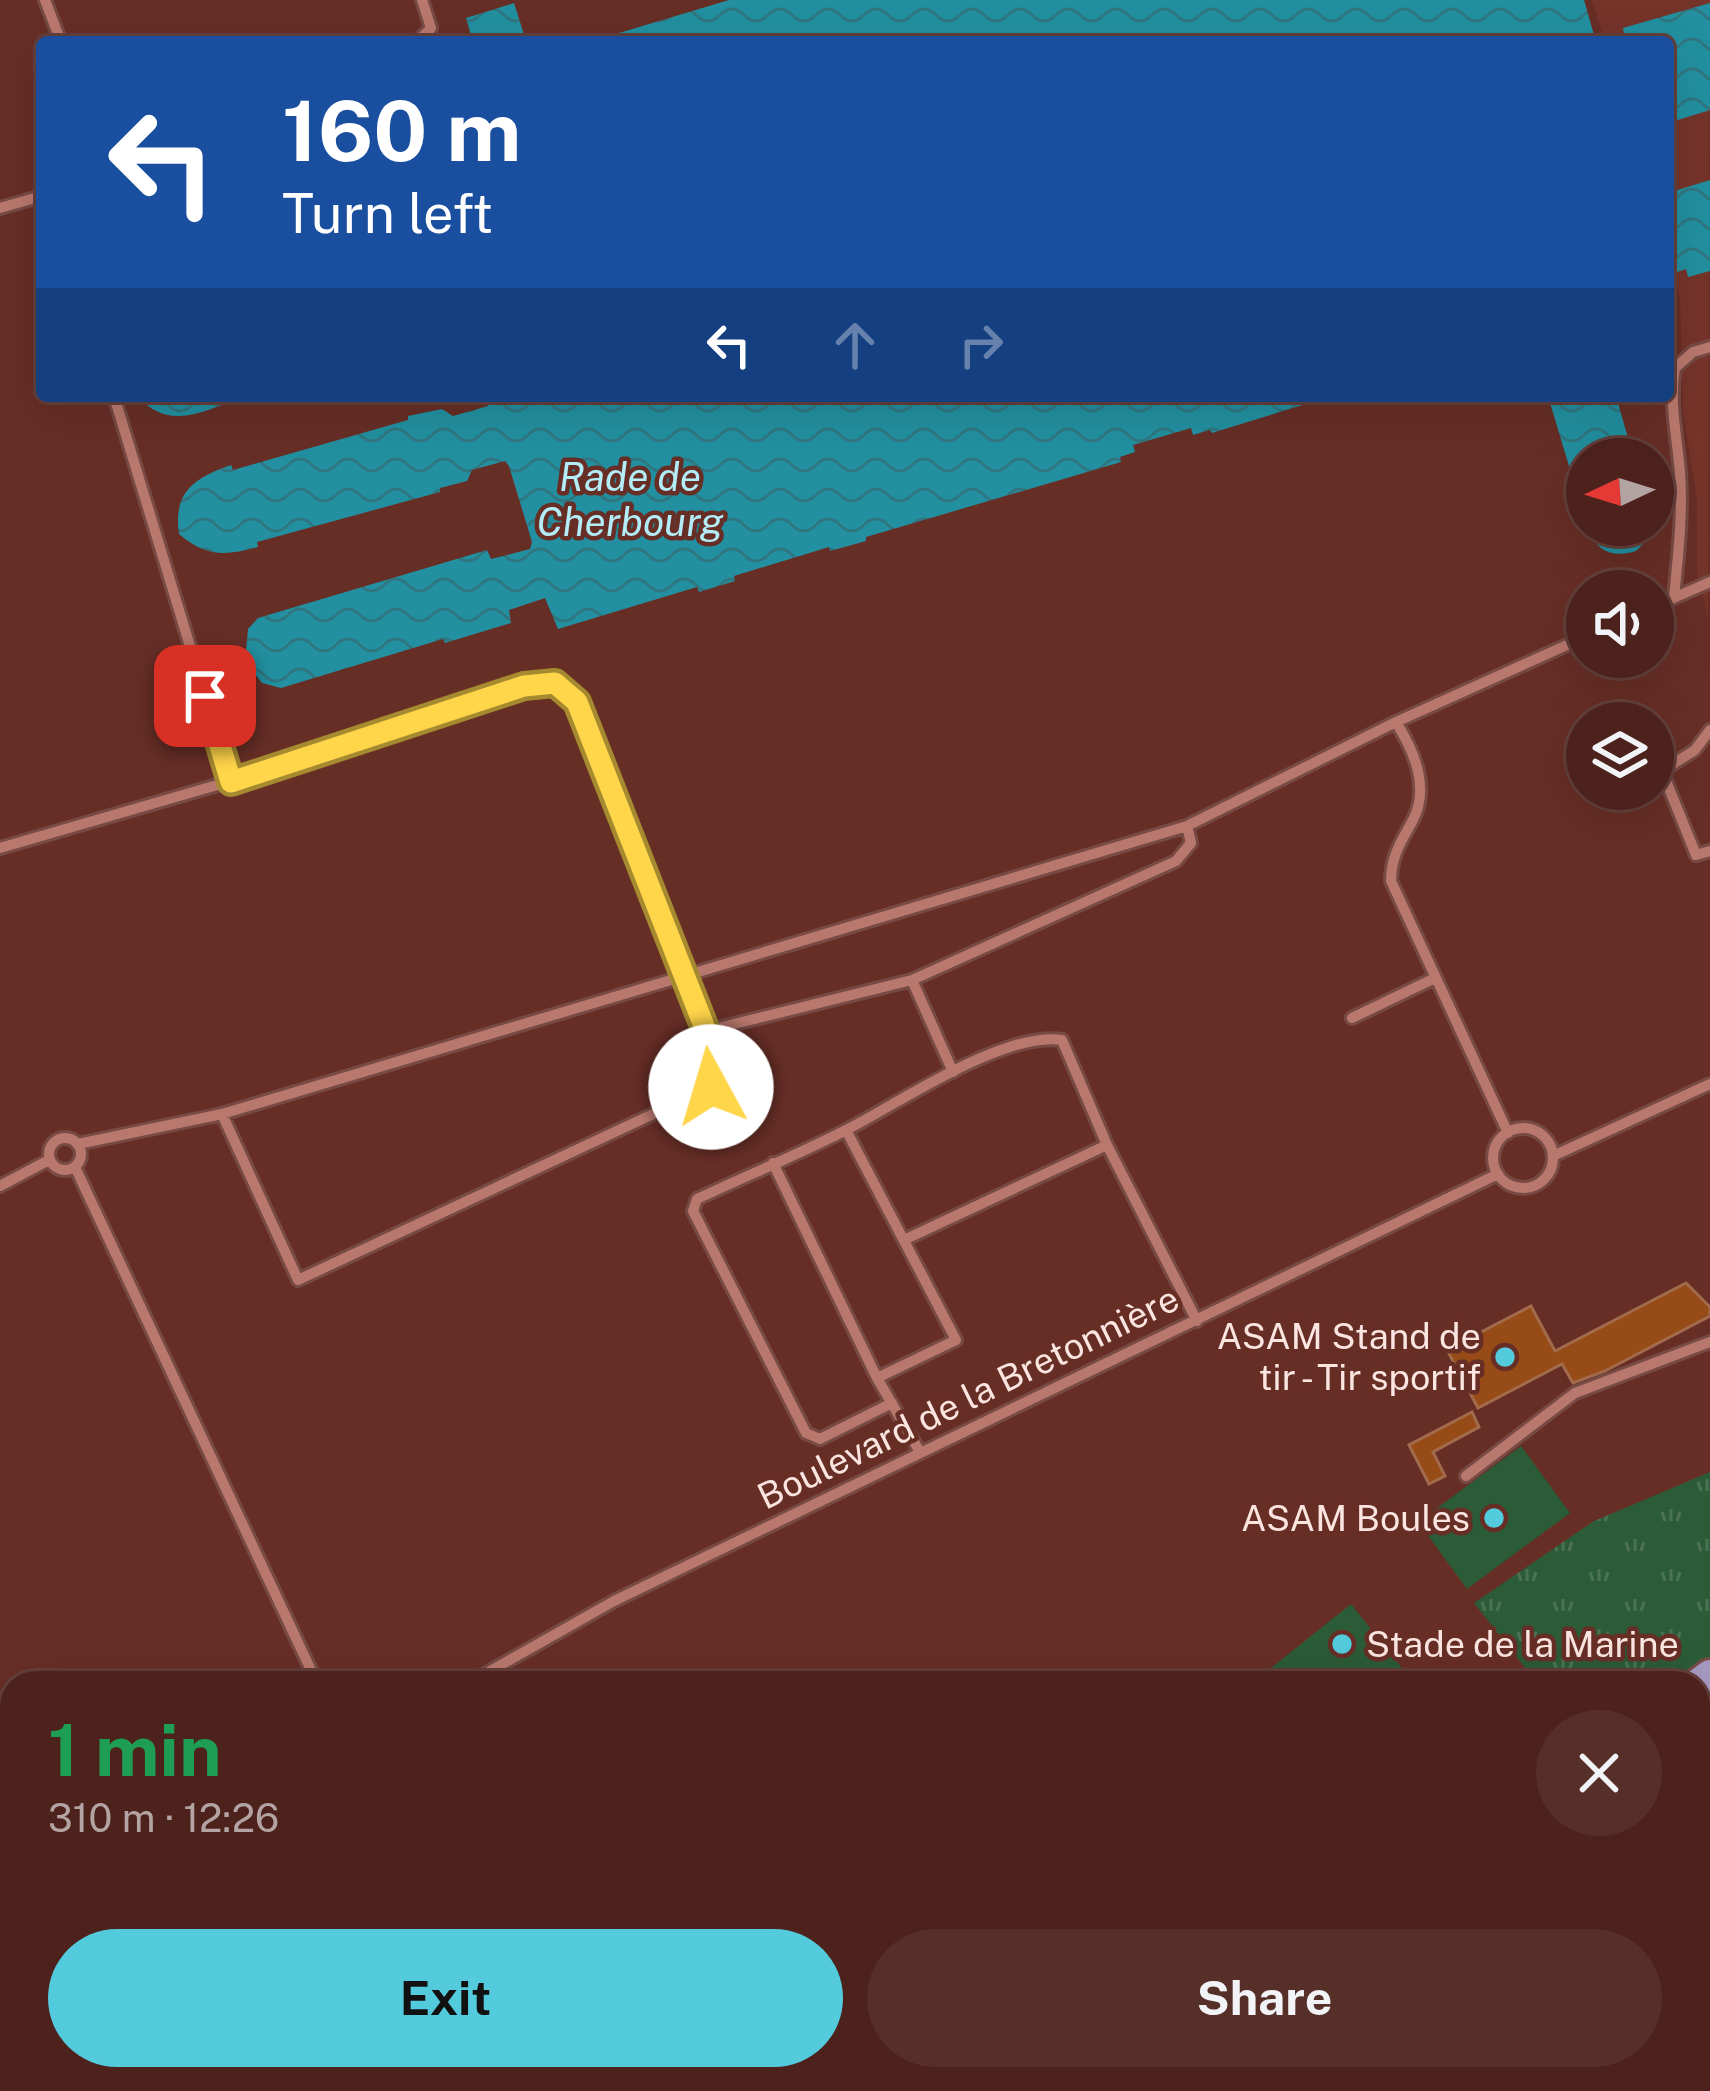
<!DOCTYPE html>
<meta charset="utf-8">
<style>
:root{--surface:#4d221c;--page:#572f29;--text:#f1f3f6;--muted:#b3a4a3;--line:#643f3b;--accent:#54cadd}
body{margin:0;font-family:"Public Sans",sans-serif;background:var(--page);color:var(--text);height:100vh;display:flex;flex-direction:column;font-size:45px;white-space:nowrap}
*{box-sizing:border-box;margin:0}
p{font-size:39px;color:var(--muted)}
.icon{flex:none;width:66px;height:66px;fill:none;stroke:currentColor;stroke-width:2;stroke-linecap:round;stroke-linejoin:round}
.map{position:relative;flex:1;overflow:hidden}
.drawer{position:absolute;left:0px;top:1671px;width:1710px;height:420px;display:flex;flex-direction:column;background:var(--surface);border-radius:36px 36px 0 0;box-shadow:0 12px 48px #0002,0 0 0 3px var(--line)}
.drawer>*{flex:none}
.top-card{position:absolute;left:36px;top:36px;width:1638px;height:366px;border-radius:12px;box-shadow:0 12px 48px #0002,0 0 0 3px var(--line);background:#1a4fa0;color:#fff;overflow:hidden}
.needle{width:78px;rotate:266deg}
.tools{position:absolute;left:1566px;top:438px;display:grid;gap:24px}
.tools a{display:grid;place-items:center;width:108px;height:108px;border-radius:50%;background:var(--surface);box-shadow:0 12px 48px #0002,0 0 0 3px var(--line);font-size:60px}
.pin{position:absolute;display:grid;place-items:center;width:102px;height:102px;color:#fff;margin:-51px;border-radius:24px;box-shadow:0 6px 18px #0006}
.me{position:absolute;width:132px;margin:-66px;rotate:354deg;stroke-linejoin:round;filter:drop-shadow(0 0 9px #0008)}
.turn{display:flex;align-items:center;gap:42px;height:252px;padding:0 48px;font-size:54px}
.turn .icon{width:156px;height:156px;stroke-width:2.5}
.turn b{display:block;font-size:84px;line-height:102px}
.lanes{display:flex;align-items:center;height:114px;padding:0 48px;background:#0003;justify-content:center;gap:60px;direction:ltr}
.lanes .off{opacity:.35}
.round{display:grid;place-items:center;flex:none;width:126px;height:126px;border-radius:63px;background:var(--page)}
.summary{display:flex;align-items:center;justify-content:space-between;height:204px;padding:0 48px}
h1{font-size:72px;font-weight:700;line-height:90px;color:#1e9e55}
.button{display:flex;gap:24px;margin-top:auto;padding:24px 48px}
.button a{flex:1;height:138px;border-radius:72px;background:var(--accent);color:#111;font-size:48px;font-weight:700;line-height:138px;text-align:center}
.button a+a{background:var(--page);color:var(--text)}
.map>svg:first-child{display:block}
</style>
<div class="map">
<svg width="1710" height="2091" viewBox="0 0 1710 2091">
<defs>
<pattern id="grass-tufts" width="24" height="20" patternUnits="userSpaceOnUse" patternTransform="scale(3)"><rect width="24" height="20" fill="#2c5b37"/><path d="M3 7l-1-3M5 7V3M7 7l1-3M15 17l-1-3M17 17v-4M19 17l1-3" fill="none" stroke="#4c7254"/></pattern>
<pattern id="water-waves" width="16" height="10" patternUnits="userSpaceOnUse" patternTransform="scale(3)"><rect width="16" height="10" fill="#2290a0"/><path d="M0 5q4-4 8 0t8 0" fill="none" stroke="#307680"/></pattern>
</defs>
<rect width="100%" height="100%" fill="#672e26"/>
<path fill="#75342a" d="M1592,0H1710L1708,619L1697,570V501L1683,411L1680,297L1668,257V42H1605Z"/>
<path fill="url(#grass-tufts)" d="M1710,1472V1777L1698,1786V1683H1537L1474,1603L1594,1521Z"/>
<path fill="#2c5b37" d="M1521,1446L1570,1513L1467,1589L1418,1522Z
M1351,1604L1414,1683H1252Z"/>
<path fill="url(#water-waves)" d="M729,0H1584L1596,42H573L596,34L599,39Z
M514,3L526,41L531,42H473L466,18Z
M1710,3V110L1668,123V42H1598L1624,34L1623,28Z
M1710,180V271L1688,277L1686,269L1668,275V193Z
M138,396H247C210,407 171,435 138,396Z
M487,396H1332L1212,433L1210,430L1193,435L1191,428L1133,445L1135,452L1120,457L1121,462L866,537V541L830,551L829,547L734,576L735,581L699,592L697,587L558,629L545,598L509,610L511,623L445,643L443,639L281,688L262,683L245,661L248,629L258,618L487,550L491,559L530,549L532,542L509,466L505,461L472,470L467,481L440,488V492L257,542L258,547C225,556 206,557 179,534C173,492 194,478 231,465L233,470L408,420V416L442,409L453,416L488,406Z
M1548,396H1616L1634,459H1587V525H1652L1650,537L1636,551C1614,558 1596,552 1588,529H1583L1580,519L1584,516Z
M12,1796V2079H88L91,2091H0V1798Z"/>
<path fill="#974b17" stroke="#a26b4c" stroke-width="3" d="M1686,1283L1710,1307V1316L1605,1371L1573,1383L1562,1364L1478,1408L1447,1350L1531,1306L1555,1351Z
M1472,1412L1479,1427L1433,1452L1445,1476L1429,1484L1409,1445Z"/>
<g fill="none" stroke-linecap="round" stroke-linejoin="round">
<g stroke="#774a44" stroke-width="16">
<path id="service" d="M45,0L61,42
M417,42L431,28L422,0
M0,208L42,196
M114,396L231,781
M1674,597C1678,556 1683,514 1680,473C1677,436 1669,404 1675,368L1693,352L1710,347
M1653,607L1710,582
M1396,722C1414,751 1430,787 1413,820C1401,842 1391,856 1391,881L1508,1133
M1710,730L1695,750L1662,771L1696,855L1710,851
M0,848L231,781L524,685L555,683L577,702L706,1031L714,1056L711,1087L298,1280L222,1114
M912,980L953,1072
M1352,1018L1435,978
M706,1031L912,980L1176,861L1191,843L1187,826
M1493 1158a30 30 0 1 1 60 0a30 30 0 1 1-60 0Z
M846,1130L956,1340L877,1378
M49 1154a16 16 0 1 1 32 0a16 16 0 1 1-32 0Z
M78,1144L222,1114L1187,826L1396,722L1587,636
M1553,1156L1710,1084
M773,1163L877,1378L920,1452
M75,1167L317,1683
M0,1186L49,1160
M906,1239L1107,1145
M892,1403L820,1439L806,1433L693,1211L697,1199C748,1175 800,1154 850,1128C902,1101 1005,1031 1062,1040L1107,1145L1197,1321
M1466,1476L1575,1393L1710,1342
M469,1683L614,1601L1498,1174
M541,2079L549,2091
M567,2079L578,2091
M762,2079L763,2091
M524,2091L529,2079
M1135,2091L1151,2079"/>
</g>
<g stroke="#774a44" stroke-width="36">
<path id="primary" d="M1698,1684L1710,1675
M1698,1723L1710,1713
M1162,2091L1178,2079
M1215,2091L1231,2079"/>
</g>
<path stroke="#ac847e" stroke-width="3" stroke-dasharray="9 6" stroke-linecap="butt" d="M1698,1811L1710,1801
M1698,1830L1710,1819
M1698,1870L1710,1860
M1698,1888L1710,1878
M1698,1911L1710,1925
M1698,1928L1710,1918
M1698,1946L1710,1935
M1698,1985L1710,1975
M1698,2005L1710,1994
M1705,2040L1710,2036
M800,2079L808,2091
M832,2079L840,2091"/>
<use href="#service" stroke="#b9786d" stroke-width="10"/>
<use href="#primary" stroke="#a69ac2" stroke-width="30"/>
</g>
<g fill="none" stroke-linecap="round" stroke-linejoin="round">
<g stroke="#a68a30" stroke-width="30">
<path id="route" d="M205,696L231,782L524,686L555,683L577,702L706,1031L714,1056L711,1087"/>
</g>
<use href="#route" stroke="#ffd54a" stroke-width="21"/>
</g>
<g fill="#54cadd" stroke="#672e26" stroke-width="4.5">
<circle cx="1505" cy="1357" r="12"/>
<circle cx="1494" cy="1518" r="12"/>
<circle cx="1342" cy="1644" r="12"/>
</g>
<g text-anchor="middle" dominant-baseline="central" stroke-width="9" stroke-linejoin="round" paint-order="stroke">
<g font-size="36" fill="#fbe5e1" stroke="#672e26" text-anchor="end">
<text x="1481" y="1336">ASAM Stand de<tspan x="1481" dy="41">tir - Tir sportif</tspan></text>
<text x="1470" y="1518">ASAM Boules</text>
<text x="1366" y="1644" text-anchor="start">Stade de la Marine</text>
</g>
<g font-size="36" fill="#fbe5e1" stroke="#672e26">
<text transform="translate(968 1397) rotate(-26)">Boulevard de la Bretonnière</text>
</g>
<g font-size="39" font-style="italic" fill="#b3edf7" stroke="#672e26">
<text x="630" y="477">Rade de<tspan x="630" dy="45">Cherbourg</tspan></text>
</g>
</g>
</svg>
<div class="tools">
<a><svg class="needle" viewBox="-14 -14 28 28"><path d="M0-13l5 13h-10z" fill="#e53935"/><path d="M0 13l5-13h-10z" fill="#b3a4a3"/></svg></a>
<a><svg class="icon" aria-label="sound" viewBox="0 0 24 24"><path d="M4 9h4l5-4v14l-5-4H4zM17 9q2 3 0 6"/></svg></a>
<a><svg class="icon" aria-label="layers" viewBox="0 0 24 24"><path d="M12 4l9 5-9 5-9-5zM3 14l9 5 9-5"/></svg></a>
</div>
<div class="pin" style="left:205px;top:696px;background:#d93025"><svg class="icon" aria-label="arrive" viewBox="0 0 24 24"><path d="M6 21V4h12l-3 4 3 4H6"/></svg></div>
<svg class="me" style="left:711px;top:1087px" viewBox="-20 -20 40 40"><circle r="19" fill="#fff"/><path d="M0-13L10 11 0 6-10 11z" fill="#ffd54a"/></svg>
<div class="top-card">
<div class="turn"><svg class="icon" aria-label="left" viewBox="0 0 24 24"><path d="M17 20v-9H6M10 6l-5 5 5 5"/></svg><div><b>160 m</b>Turn left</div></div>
<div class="lanes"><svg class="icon" aria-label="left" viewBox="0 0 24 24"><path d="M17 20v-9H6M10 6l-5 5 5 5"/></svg><svg class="icon off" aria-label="ahead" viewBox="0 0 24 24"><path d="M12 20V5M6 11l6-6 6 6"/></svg><svg class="icon off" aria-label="right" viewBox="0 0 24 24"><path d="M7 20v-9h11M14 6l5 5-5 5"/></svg></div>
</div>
<section class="drawer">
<div class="summary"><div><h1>1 min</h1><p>310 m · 12:26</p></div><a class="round"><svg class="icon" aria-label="close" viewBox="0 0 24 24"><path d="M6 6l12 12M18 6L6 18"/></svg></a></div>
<div class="button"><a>Exit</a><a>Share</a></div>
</section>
</div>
